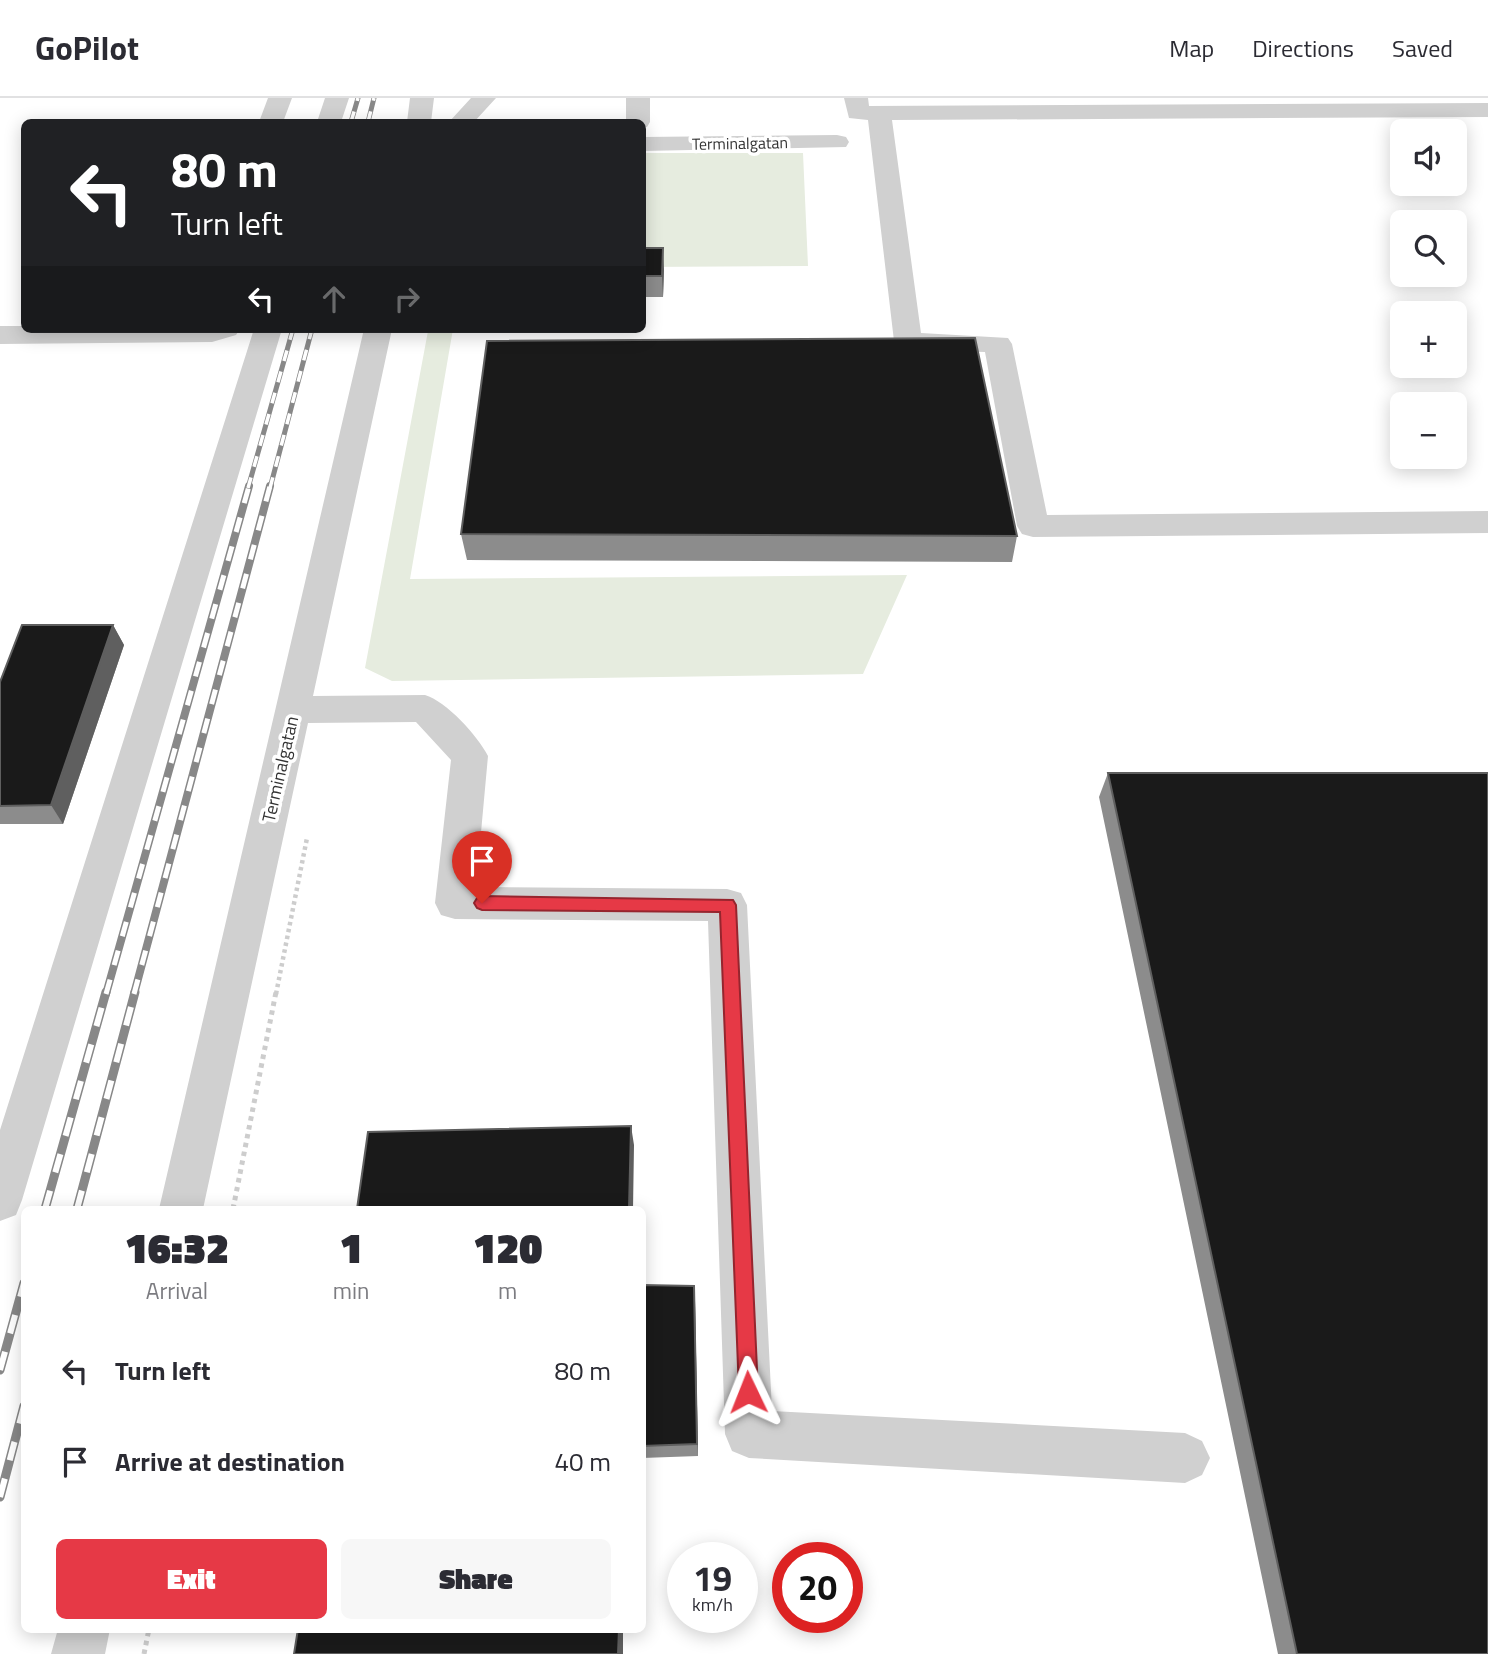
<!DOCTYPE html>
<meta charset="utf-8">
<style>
:root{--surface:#fff;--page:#f7f7f7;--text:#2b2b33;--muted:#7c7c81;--line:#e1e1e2;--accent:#e63946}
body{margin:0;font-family:"Titillium Web",sans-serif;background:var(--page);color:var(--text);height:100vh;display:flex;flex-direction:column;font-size:26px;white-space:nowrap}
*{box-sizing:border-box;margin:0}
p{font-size:23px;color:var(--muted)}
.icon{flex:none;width:38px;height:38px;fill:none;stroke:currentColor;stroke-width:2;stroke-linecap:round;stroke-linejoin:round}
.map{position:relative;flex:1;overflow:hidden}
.panel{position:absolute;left:21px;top:1108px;width:625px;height:427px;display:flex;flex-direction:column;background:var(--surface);border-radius:10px;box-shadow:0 4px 18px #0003}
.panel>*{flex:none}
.guide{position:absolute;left:21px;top:21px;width:625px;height:214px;border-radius:10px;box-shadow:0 4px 18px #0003;background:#202124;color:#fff;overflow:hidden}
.tools{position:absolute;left:1390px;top:21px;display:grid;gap:14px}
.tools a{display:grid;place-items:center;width:77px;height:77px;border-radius:10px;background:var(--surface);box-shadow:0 4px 18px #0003;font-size:35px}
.speed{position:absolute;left:667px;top:1444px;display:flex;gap:14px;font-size:35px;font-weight:700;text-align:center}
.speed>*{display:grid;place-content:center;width:91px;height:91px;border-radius:50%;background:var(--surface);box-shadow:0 4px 18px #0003;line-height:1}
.speed small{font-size:18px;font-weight:400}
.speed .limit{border:10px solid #d22;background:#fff;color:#111}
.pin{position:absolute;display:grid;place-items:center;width:60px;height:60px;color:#fff;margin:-72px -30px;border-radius:50% 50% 50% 0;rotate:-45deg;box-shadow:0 0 7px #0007}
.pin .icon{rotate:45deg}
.me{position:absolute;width:77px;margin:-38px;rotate:358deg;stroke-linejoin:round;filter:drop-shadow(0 0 5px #0008)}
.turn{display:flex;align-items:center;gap:24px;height:147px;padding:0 35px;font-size:32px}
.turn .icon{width:91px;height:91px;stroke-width:2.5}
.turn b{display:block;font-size:49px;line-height:60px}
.lanes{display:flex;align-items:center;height:66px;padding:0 35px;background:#0003;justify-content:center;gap:35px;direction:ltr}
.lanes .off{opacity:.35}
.eta{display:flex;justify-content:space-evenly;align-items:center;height:119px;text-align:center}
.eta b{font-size:42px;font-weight:800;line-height:49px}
.primary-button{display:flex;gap:14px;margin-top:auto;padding:14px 35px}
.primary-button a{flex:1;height:80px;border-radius:10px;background:var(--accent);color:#fff;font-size:28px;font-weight:800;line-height:80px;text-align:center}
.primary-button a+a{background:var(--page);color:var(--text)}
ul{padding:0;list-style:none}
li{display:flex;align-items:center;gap:21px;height:91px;padding:0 35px}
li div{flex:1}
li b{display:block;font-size:26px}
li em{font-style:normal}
header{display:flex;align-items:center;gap:42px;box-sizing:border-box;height:98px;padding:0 35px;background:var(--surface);border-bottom:2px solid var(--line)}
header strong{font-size:33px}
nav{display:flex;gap:38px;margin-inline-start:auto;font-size:24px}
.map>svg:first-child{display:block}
</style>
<header>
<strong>GoPilot</strong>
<nav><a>Map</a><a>Directions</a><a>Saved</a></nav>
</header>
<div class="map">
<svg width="1488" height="1556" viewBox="0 0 1488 1556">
<rect width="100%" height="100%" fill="#fff"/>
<path fill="#e6ecdf" d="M642,55H803L808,168L642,169Z
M435,231H453L410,481L907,477L863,576L392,583L365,570L428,233Z"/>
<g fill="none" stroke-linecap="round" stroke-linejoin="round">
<path stroke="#cdcdcd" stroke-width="4.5" stroke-dasharray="3.5 3.5" stroke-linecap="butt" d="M276,896L307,740"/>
<path stroke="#cdcdcd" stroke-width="5" stroke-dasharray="4.5 4.5" stroke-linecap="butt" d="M233,1111L276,894
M144,1556L149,1531"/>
<path fill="#d0d0d0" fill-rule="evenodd" d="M268,0H292L283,24H259Z
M325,0H349L341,24H317Z
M410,0H434L431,24H407Z
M471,0H496L474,24H449Z
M626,0H650V24L647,29L642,30V24H626Z
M844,0H868L869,8L1488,5V19L892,22L921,235L1008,240L1012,246L1047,417L1488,413V435L1033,439L1022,436L1017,428L985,254L908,252L898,249L894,243L868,22L849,20Z
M837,37L846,39L849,44L846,49L642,53V39Z
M0,228H24V231H240L236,237L212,244L0,246Z
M254,231H282L22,1102L16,1117L0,1123V1032Z
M364,231H392L313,598L425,597C446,603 478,638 488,658L476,789L727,791L741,795L747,807L772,1313L1185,1335L1202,1343L1210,1360L1202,1377L1185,1385L749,1360L732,1353L725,1336L708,823L455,821L441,817L435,805L451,662L416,624L308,625L203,1111H159Z
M58,1531H110L105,1556H51Z"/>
<g stroke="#888" stroke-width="5">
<path id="rail-far2" d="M351,24L358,0
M368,24L374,0
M248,390L293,231
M270,390L312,231"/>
</g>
<g stroke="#888" stroke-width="8">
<path id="rail-far1" d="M106,896L249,388
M134,896L270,388"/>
</g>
<g stroke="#888" stroke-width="9">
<path id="rail" d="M45,1111L106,894
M77,1111L135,894
M0,1272L24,1185
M0,1399L24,1308"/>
</g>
<use href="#rail-far2" stroke="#fff" stroke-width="3.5" stroke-dasharray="11" stroke-linecap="butt"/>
<use href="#rail-far1" stroke="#fff" stroke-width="5" stroke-dasharray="15" stroke-linecap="butt"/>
<use href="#rail" stroke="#fff" stroke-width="6" stroke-dasharray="19" stroke-linecap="butt"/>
</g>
<path fill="#8c8c8c" d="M642,150L664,171L663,199H642Z
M461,436L1017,438L1012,464L467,462Z
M113,527L124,547L63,726H0V584Z
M1108,675L1488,1556H1278L1099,699Z
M642,1187L695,1203L698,1358L642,1360Z"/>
<path fill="#5f5f5f" d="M663,150L664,171L663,199L662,178Z
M113,527L124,547L63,726L51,707Z
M631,1028L634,1047L633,1111H629Z
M694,1188L695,1203L698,1358L697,1346Z
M619,1531H623V1556H618Z"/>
<path fill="#1a1a1a" stroke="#5f5f5f" stroke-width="2" d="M642,150H663L662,178H642Z
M975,240L1017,438L461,436L487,243Z
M22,527H113L51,707L0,708V584Z
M1108,675H1488V1556H1297Z
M631,1028L629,1111H357L368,1034Z
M642,1187L694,1188L697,1346L642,1348Z
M298,1531H619L618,1556H294Z"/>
<path fill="#e63946" stroke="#96252e" stroke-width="2" d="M482,798L733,802L736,807L758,1294L756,1301L748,1304L741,1301L739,1294L720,814L482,812L477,810L474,805L477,800Z"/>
<g text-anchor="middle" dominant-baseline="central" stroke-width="7" stroke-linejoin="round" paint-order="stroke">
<g font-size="16" fill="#333" stroke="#fff">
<text transform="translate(740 45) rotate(-1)">Terminalgatan</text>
</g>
<g font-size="18" fill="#333" stroke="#fff">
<text transform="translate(280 671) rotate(-77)">Terminalgatan</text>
</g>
</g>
</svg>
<div class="tools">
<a><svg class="icon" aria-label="sound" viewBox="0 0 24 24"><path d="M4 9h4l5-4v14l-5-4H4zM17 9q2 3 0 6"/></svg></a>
<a><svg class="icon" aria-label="search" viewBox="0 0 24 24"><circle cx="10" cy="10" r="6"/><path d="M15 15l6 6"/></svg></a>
<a>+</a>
<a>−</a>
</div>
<div class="speed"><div>19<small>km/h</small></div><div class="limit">20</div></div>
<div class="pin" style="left:482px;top:805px;background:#d93025"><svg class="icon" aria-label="arrive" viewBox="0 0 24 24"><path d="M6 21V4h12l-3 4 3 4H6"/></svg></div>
<svg class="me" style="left:748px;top:1294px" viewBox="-20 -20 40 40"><path d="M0-17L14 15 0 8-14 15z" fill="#e63946" stroke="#fff" stroke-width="4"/></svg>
<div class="guide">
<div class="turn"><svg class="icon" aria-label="left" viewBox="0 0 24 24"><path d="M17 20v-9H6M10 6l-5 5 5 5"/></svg><div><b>80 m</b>Turn left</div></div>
<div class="lanes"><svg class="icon" aria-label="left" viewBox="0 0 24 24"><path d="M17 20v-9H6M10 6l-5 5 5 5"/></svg><svg class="icon off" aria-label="ahead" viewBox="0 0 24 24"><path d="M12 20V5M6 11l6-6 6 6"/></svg><svg class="icon off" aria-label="right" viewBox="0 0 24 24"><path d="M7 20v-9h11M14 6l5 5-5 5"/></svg></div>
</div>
<section class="panel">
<div class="eta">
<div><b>16:32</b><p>Arrival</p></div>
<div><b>1</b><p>min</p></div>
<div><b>120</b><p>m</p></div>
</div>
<ul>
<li><svg class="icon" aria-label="left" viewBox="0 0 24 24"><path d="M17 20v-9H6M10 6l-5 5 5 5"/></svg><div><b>Turn left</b></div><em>80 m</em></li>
<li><svg class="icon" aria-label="arrive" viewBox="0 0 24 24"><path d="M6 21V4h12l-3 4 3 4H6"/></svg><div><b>Arrive at destination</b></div><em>40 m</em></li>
</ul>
<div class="primary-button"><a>Exit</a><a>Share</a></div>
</section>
</div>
